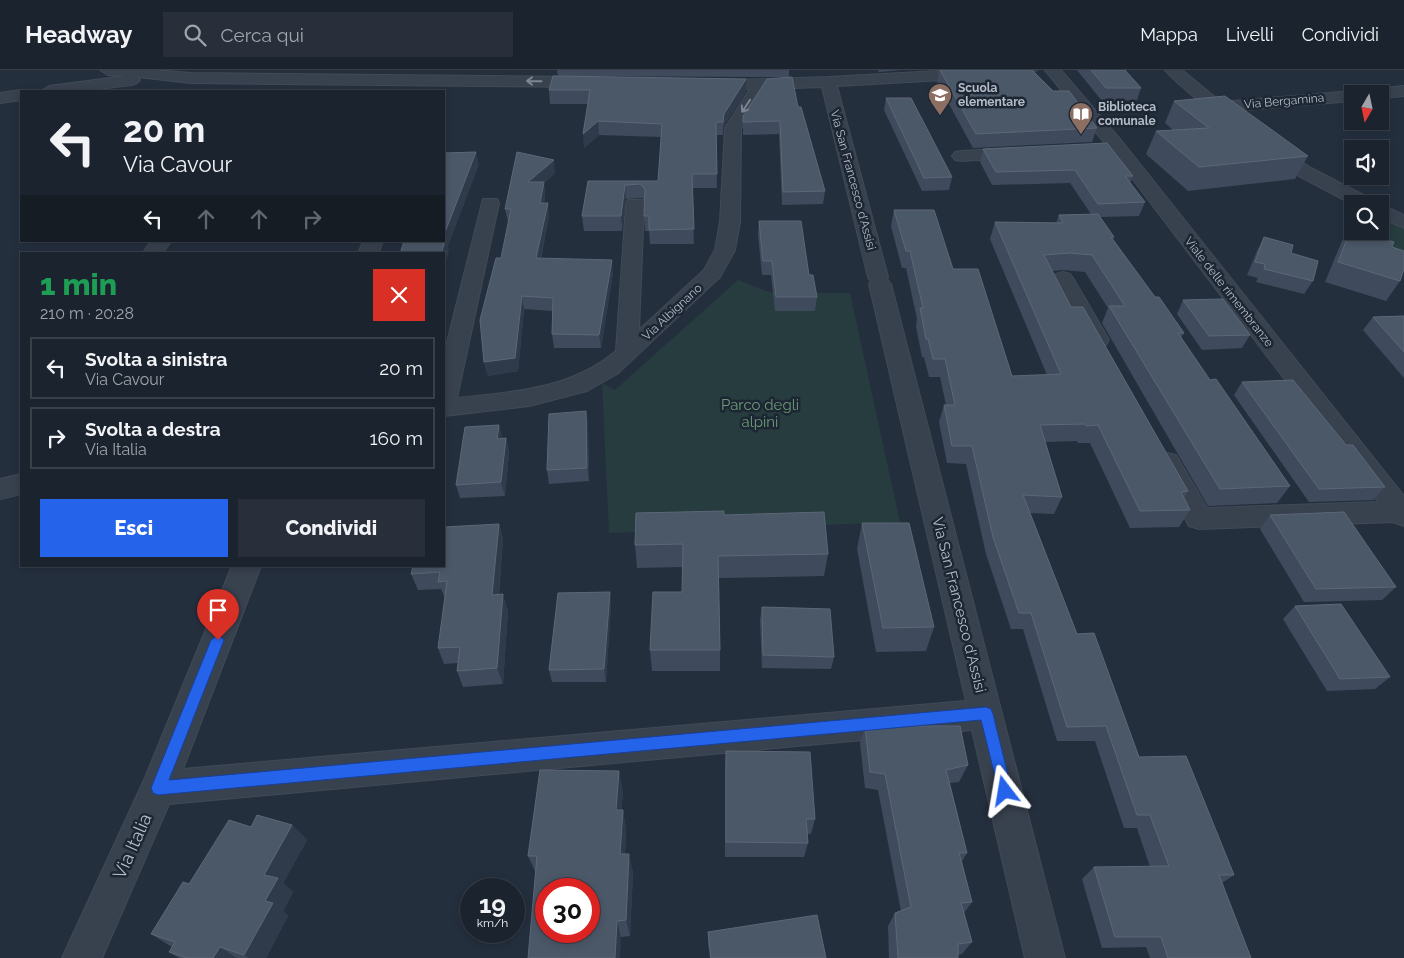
<!DOCTYPE html>
<html lang="it">
<meta charset="utf-8">
<style>
:root{--surface:#1b232e;--page:#282f3a;--text:#f1f3f6;--muted:#a0a4aa;--line:#39404a;--accent:#2563eb}
body{margin:0;font-family:Raleway,sans-serif;background:var(--page);color:var(--text);height:100vh;display:flex;flex-direction:column;font-size:19px;white-space:nowrap}
*{box-sizing:border-box;margin:0}
p{font-size:16px;color:var(--muted)}
.icon{flex:none;width:28px;height:28px;fill:none;stroke:currentColor;stroke-width:2;stroke-linecap:round;stroke-linejoin:round}
.map{position:relative;flex:1;overflow:hidden}
.details{position:absolute;left:20px;top:182px;width:425px;height:315px;display:flex;flex-direction:column;background:var(--surface);border-radius:0px;box-shadow:0 2px 8px #0003,0 0 0 1px var(--line)}
.details>*{flex:none}
.guide{position:absolute;left:20px;top:20px;width:425px;height:152px;border-radius:0px;box-shadow:0 2px 8px #0003,0 0 0 1px var(--line);background:#1b232e;color:var(--text);overflow:hidden}
.needle{width:32px;rotate:189deg}
.buttons{position:absolute;left:1344px;top:15px;display:grid;gap:10px}
.buttons a{display:grid;place-items:center;width:45px;height:45px;border-radius:0px;background:var(--surface);box-shadow:0 2px 8px #0003,0 0 0 1px var(--line);font-size:25px}
.speed{position:absolute;left:460px;top:808px;display:flex;gap:10px;font-size:25px;font-weight:700;text-align:center}
.speed>*{display:grid;place-content:center;width:65px;height:65px;border-radius:50%;background:var(--surface);box-shadow:0 2px 8px #0003,0 0 0 1px var(--line);line-height:1}
.speed small{font-size:12px;font-weight:400}
.speed .limit{border:8px solid #d22;background:#fff;color:#111}
.pin{position:absolute;display:grid;place-items:center;width:42px;height:42px;color:#fff;margin:-51px -21px;border-radius:50% 50% 50% 0;rotate:-45deg;box-shadow:0 0 5px #0007}
.pin .icon{rotate:45deg}
.me{position:absolute;width:55px;margin:-28px;rotate:346deg;stroke-linejoin:round;filter:drop-shadow(0 0 4px #0008)}
.turn{display:flex;align-items:center;gap:18px;height:105px;padding:0 20px;font-size:22px}
.turn .icon{width:65px;height:65px;stroke-width:2.5}
.turn b{display:block;font-size:35px;line-height:42px}
.lanes{display:flex;align-items:center;height:48px;padding:0 20px;background:#0003;justify-content:center;gap:25px;direction:ltr}
.lanes .off{opacity:.35}
.round{display:grid;place-items:center;flex:none;width:52px;height:52px;border-radius:0px;background:var(--page)}
.overview{display:flex;align-items:center;justify-content:space-between;height:85px;padding:0 20px}
h1{font-size:30px;font-weight:800;line-height:38px;color:#1e9e55}
.primary-button{display:flex;gap:10px;margin-top:auto;padding:10px 20px}
.primary-button a{flex:1;height:58px;border-radius:0px;background:var(--accent);color:#fff;font-size:20px;font-weight:800;line-height:58px;text-align:center}
.primary-button a+a{background:var(--page);color:var(--text)}
ul{padding:0;list-style:none}
li{display:flex;align-items:center;gap:15px;height:62px;margin:0 10px 8px;padding:0 10px;border:2px solid var(--line);border-radius:0px}
li div{flex:1}
li b{display:block;font-size:19px}
li em{font-style:normal}
header{display:flex;align-items:center;gap:30px;box-sizing:border-box;height:70px;padding:0 25px;background:var(--surface);border-bottom:1px solid var(--line)}
header strong{font-size:24px}
nav{display:flex;gap:28px;margin-inline-start:auto;font-size:18px}
.search{width:350px;height:45px;background:var(--page);display:flex;align-items:center;gap:12px;box-sizing:border-box;padding:0 18px;border-radius:0px;color:var(--muted);font-size:19px}
.map>svg:first-child{display:block}
</style>
<header>
<strong>Headway</strong>
<div class="search"><svg class="icon" aria-label="search" viewBox="0 0 24 24"><circle cx="10" cy="10" r="6"/><path d="M15 15l6 6"/></svg>Cerca qui</div>
<nav><a>Mappa</a><a>Livelli</a><a>Condividi</a></nav>
</header>
<div class="map">
<svg width="1404" height="888" viewBox="0 0 1404 888">
<rect width="100%" height="100%" fill="#242f3e"/>
<path fill="#263c3f" d="M1384,150L1404,158V193L1371,161H1380V151Z
M738,210L772,223H850L900,452L609,463L602,313L615,320Z"/>
<g fill="none" stroke-linecap="round" stroke-linejoin="round">
<g stroke="#414a57" stroke-width="2">
<path id="minor" d="M100,0H155L191,3L588,7L596,12L588,17L191,13L138,7L140,10L137,13L132,15L82,21H41L49,16L126,6L108,5Z
M956,0H1037L1029,5L837,16L888,207L887,209L891,214L1065,888H1025L972,660L169,734L102,888H62L144,710L232,496H261L183,699L966,631L869,214L871,212L868,207L822,17L766,19L741,58L740,152L735,180L720,207L617,304L587,321L529,336L444,346V284L483,129H497L499,133L457,328C514,322 571,319 616,281L626,134L628,130H642L644,134L639,260L704,200L715,180L720,152L725,58L750,19H709L704,17L701,14L704,11L829,7Z
M1045,0H1061L1124,74L1404,426V456L1393,452L1199,459L1189,456L1154,392L1158,385L1167,383L1176,385L1207,438L1378,432L1112,82Z
M1165,0H1182L1221,32L1352,21L1358,24H1352V31L1232,41L1243,51L1241,54C1237,55 1233,56 1229,54C1220,50 1171,8 1165,0Z
M1404,16V26L1380,28V24H1367L1375,19Z
M21,20L25,21H21V30L0,33V23Z
M1269,73L1275,74L1311,98L1373,130L1375,134H1352L1299,106L1263,82L1260,78L1263,74Z
M1019,78L1025,79L1028,83L1025,87L961,91L955,90L952,86L955,82L961,81Z
M1380,134L1404,145V158L1380,147Z
M151,171H171L162,184H142Z
M363,171H383L378,184H358Z
M1063,202L1070,204L1073,208L1109,270L1106,275L1098,277L1090,275L1087,270L1053,208L1056,204Z
M21,404V424L0,429V409Z"/>
</g>
<use href="#minor" fill="#38414e" fill-rule="evenodd"/>
</g>
<path fill="#3f4b5c" d="M557,0H789V7L558,6Z
M878,0H901L879,2Z
M939,0H1032L1053,21L1097,58L1092,72L973,78L937,12Z
M1077,0H1125L1141,18L1137,30L1102,31Z
M746,9V22L723,57V65H716L717,118H692L694,174H650L649,161H645L644,146L645,132L642,128L626,129L622,161H584L582,146L588,111H658L661,67L599,65L584,78L588,34H550L549,20Z
M886,28L952,107L949,120L922,121L884,40Z
M1174,31L1308,86L1295,109L1188,121L1146,84L1156,61L1173,60L1165,53Z
M798,37L825,121L823,134L782,135L779,64L743,65V46Z
M983,79L1133,106L1130,113L1145,132L1139,146L1100,147L1114,167L1113,169L1155,227L1184,263L1181,268L1210,310L1290,416L1277,433L1208,436L1102,253L1108,238L1085,202L1064,200L1052,201L1071,237L1188,421L1184,428L1190,440L1179,457L1130,458L1090,373H1078L1077,371L1045,372L1062,427L1054,444L1030,443L1077,564L1139,687L1234,805L1222,813L1251,888H1150L1146,877L1102,878L1082,809L1094,797H1150L1137,758H1124L1095,671H1057L1023,559H1011L986,484L966,394L947,393L939,352L944,335H946L940,307H929L924,287H922L916,256L917,249L906,198H902L891,156L894,140L953,199L1012,306L1047,305L990,169L995,152L1056,153L1059,145L1091,144L1070,113L992,115L980,92Z
M555,103L544,113L545,125L544,133L549,146L541,189L613,203L601,278H554L552,264V241L524,239L518,301L488,306L484,292L501,188L508,152L505,139Z
M759,151L809,205L817,227L815,241H775L771,205H762L758,165Z
M1352,154V161L1384,169L1392,177L1400,211L1386,231L1325,212L1342,171Z
M1264,167L1291,183L1313,211L1304,224L1256,212L1258,208L1247,205L1257,181Z
M1183,230L1250,265L1242,278L1202,280L1177,244Z
M1404,246V308L1363,260L1373,247Z
M1242,312L1346,375L1385,417L1373,430L1309,432L1234,325Z
M586,341L588,355L589,411L549,414L547,400Z
M499,355L502,368H506L509,382L505,426L460,428L456,415Z
M724,445L828,484L824,506L719,508L720,580V601H652L650,580L682,522V497L637,498L635,475Z
M1270,445L1396,517L1382,530L1304,532L1260,459Z
M862,453L934,557L926,581L876,582L857,479Z
M499,454L503,470L499,524L508,540L503,614L463,617L457,601L458,593L444,594L438,578L445,528L441,519L418,520L411,504Z
M611,535L606,612H552L549,600Z
M1295,536L1390,607L1375,619L1327,621L1283,549Z
M762,537L834,587L831,599L762,598L760,550Z
M865,656L968,695L959,712L950,713L967,783L962,791L972,832L964,843L972,872L962,884L958,885V888H889L888,856L895,843L901,841L878,720L865,718L860,673Z
M726,681L815,749L811,764H807L808,773L804,787H725V698Z
M623,721L621,740H623L626,760L625,784L633,802L630,866L621,867L536,803L528,786Z
M292,755L307,770L283,813L293,822L283,841L288,846L266,888H179L169,882L172,877L151,864L189,814L251,757Z
M708,862L826,888H710L708,874Z"/>
<path fill="#2f3b4b" d="M746,9V22L723,57V65L724,44Z
M598,51L599,65L584,78L583,64Z
M476,82L479,95L448,176L449,181L444,199V184H441L444,171V165Z
M554,90L555,103L544,113L545,125L542,146L528,112Z
M625,115L626,129L622,161L621,146Z
M548,133L549,146L538,202L536,188Z
M612,190L613,203L601,278L599,265Z
M522,226L524,239L518,301L488,306L484,292Z
M586,341L588,355L589,411L587,398Z
M499,355L502,369H497Z
M506,368L509,382L505,426L501,412Z
M499,454L503,470L497,541L492,525Z
M610,522L611,535L606,612L604,599Z
M503,524L508,540L503,614L497,598Z
M619,701L623,721L620,760L616,740Z
M623,740L626,760L624,802L620,784Z
M292,755L307,770L283,813L293,822L283,841L288,846L266,888H249L244,885L265,831L264,805Z
M629,784L633,802L630,866L626,850Z
M617,851L621,867L620,888H615Z
M220,877L237,888H213Z"/>
<path fill="#4b5868" stroke="#5c6777" fill-rule="evenodd" d="M940,0H1032L1053,21H1069L1097,58L976,64Z
M1091,0H1125L1141,18H1106Z
M553,6L746,9L724,44L723,52H716L717,104H692L694,159L649,160V146H644L645,120L641,114L625,115L621,146H582L588,111H658L662,54L598,51L583,64L590,20H549Z
M792,7L798,37H801L825,121L783,122L780,51L743,52V46L767,9Z
M1225,26L1308,86L1199,97L1156,61L1209,58L1174,31Z
M886,28H911L952,107L924,108Z
M1107,73L1133,106H1125L1145,132L1098,134L1075,100L996,102L983,79Z
M476,82L444,165V83Z
M517,82L554,90L528,112H544L540,133H548L536,188L612,190L599,265L552,264L553,228L522,226L515,288L484,292L480,250L496,188H501L511,139H505Z
M894,140H934L953,199H978L1012,306L1061,304L995,152L1063,153L1059,145L1098,144L1114,167H1111L1155,227H1159L1184,263H1178L1210,310L1216,309L1290,416L1220,419L1109,236H1125L1092,185L1070,183L1044,185L1071,237H1083L1188,421L1181,422L1190,440L1140,441L1098,355L1086,356L1085,354L1040,355L1062,427L1023,425L1077,564L1094,563L1139,687L1186,686L1234,805H1219L1251,888H1168L1161,867H1115L1094,797L1169,796L1150,745H1137L1106,656L1067,657L1031,543H1019L993,467L972,376H952L944,335H955L945,289H933L928,269H926L920,238H923L910,181H906Z
M759,151H801L809,205H813L817,227H776L772,191H763Z
M1352,156V161H1380V159L1387,161L1384,169L1394,172L1392,177L1404,181V199L1400,211L1338,192Z
M444,167H446L441,184H400L404,171H444Z
M1264,167L1293,175L1291,183L1318,191L1313,211L1264,199L1265,194L1255,192Z
M1223,229L1250,265L1209,266L1183,230Z
M1404,246V282L1373,247Z
M1293,310L1346,375H1353L1385,417L1319,419L1242,312Z
M586,341L587,398L547,400L549,344Z
M499,355L497,369L506,368L501,412L456,415L465,357Z
M724,441V445L824,442L828,484L718,486L720,580H650L653,522H682L683,474L635,475L636,443Z
M1344,442L1396,517L1316,519L1270,445Z
M862,453H909L934,557L883,558Z
M499,454L492,525L503,524L497,598L457,601L460,577L438,578L447,511L438,512L440,502L411,504L413,496H444V457Z
M610,522L604,599L549,600L558,523Z
M1341,534L1390,607L1340,609L1295,536Z
M762,537L830,539L834,587L763,585Z
M865,656H960L968,695L946,700L967,783H959L972,832L961,833L972,872L958,874V888H898L895,843L911,837L885,704L870,702Z
M726,681L810,682L815,749H806L808,773L726,772Z
M540,700L619,701L616,740H623L620,784H629L626,850L617,851L615,888H528L537,786H528ZM546,819H589V861H546Z
M257,745L292,755L264,805L278,808L265,831L273,833L244,885L220,877L213,888H187L169,882L175,872L151,864L183,812L189,814L229,750L251,757Z
M817,845L826,888H711L708,862Z"/>
<defs><path id="oneway-shaft" d="M-6 0H5M1.5-3L5.5 0L1.5 3" fill="none" stroke-width="1.6" stroke-linecap="round" stroke-linejoin="round" transform="scale(1.25)"/></defs>
<g stroke="#7c8592">
<use href="#oneway-shaft" transform="translate(534 11) rotate(-179)"/>
<use href="#oneway-shaft" transform="translate(746 36) rotate(123)"/>
</g>
<path fill="#2563eb" stroke="#184099" d="M218,565L224,570L169,710L986,637L991,639L993,644L1012,721L1010,726L1005,728L1000,726L981,650L158,725L153,723L151,718L211,570Z"/>
<defs>
<g id="school-pin" transform="scale(1.25)"><path d="M0 17L-7.5 6A9.5 9.5 0 1 1 7.5 6Z" fill="#8d6e63" stroke="#1d2633"/><path d="M0-5L7-2L0 1L-7-2ZM-4 1L0 2.5L4 1V4Q0 6-4 4Z" fill="#fff"/></g>
<g id="library-pin" transform="scale(1.25)"><path d="M0 17L-7.5 6A9.5 9.5 0 1 1 7.5 6Z" fill="#8d6e63" stroke="#1d2633"/><path d="M-6-4Q-3-5.5-.7-3.5V5Q-3 3-6 4ZM6-4Q3-5.5 .7-3.5V5Q3 3 6 4Z" fill="#fff"/></g>
</defs>
<g fill-rule="evenodd">
<use href="#school-pin" x="940" y="25"/>
<use href="#library-pin" x="1081" y="44"/>
</g>
<g text-anchor="middle" dominant-baseline="central" stroke-width="5" stroke-linejoin="round" paint-order="stroke">
<g font-size="12" font-weight="bold" fill="#b4bcc9" stroke="#1d2633" text-anchor="start">
<text x="958" y="18">Scuola<tspan x="958" dy="14">elementare</tspan></text>
<text x="1098" y="37">Biblioteca<tspan x="1098" dy="14">comunale</tspan></text>
</g>
<g font-size="12" fill="#b4bcc9" stroke="#1d2633">
<text transform="translate(1284 31) rotate(-5)">Via Bergamina</text>
<text transform="translate(853 110) rotate(75)">Via San Francesco d'Assisi</text>
<text transform="translate(1229 222) rotate(52)">Viale delle rimembranze</text>
<text transform="translate(672 242) rotate(-43)">Via Albignano</text>
</g>
<g font-size="15" fill="#6b9a76" stroke="#1d2633">
<text x="760" y="335">Parco degli<tspan x="760" dy="17">alpini</tspan></text>
</g>
<g font-size="15" fill="#b4bcc9" stroke="#1d2633">
<text transform="translate(959 535) rotate(76)">Via San Francesco d'Assisi</text>
</g>
<g font-size="18" fill="#b4bcc9" stroke="#1d2633">
<text transform="translate(132 776) rotate(-66)">Via Italia</text>
</g>
</g>
</svg>
<div class="buttons">
<a><svg class="needle" viewBox="-14 -14 28 28"><path d="M0-13l5 13h-10z" fill="#e53935"/><path d="M0 13l5-13h-10z" fill="#a0a4aa"/></svg></a>
<a><svg class="icon" aria-label="sound" viewBox="0 0 24 24"><path d="M4 9h4l5-4v14l-5-4H4zM17 9q2 3 0 6"/></svg></a>
<a><svg class="icon" aria-label="search" viewBox="0 0 24 24"><circle cx="10" cy="10" r="6"/><path d="M15 15l6 6"/></svg></a>
</div>
<div class="speed"><div>19<small>km/h</small></div><div class="limit">30</div></div>
<div class="pin" style="left:218px;top:570px;background:#d93025"><svg class="icon" aria-label="arrive" viewBox="0 0 24 24"><path d="M6 21V4h12l-3 4 3 4H6"/></svg></div>
<svg class="me" style="left:1005px;top:721px" viewBox="-20 -20 40 40"><path d="M0-17L14 15 0 8-14 15z" fill="#2563eb" stroke="#fff" stroke-width="4"/></svg>
<div class="guide">
<div class="turn"><svg class="icon" aria-label="left" viewBox="0 0 24 24"><path d="M17 20v-9H6M10 6l-5 5 5 5"/></svg><div><b>20 m</b>Via Cavour</div></div>
<div class="lanes"><svg class="icon" aria-label="left" viewBox="0 0 24 24"><path d="M17 20v-9H6M10 6l-5 5 5 5"/></svg><svg class="icon off" aria-label="ahead" viewBox="0 0 24 24"><path d="M12 20V5M6 11l6-6 6 6"/></svg><svg class="icon off" aria-label="ahead" viewBox="0 0 24 24"><path d="M12 20V5M6 11l6-6 6 6"/></svg><svg class="icon off" aria-label="right" viewBox="0 0 24 24"><path d="M7 20v-9h11M14 6l5 5-5 5"/></svg></div>
</div>
<section class="details">
<div class="overview"><div><h1>1 min</h1><p>210 m · 20:28</p></div><a class="round" style="background:#d93025;color:#fff"><svg class="icon" aria-label="close" viewBox="0 0 24 24"><path d="M6 6l12 12M18 6L6 18"/></svg></a></div>
<ul>
<li><svg class="icon" aria-label="left" viewBox="0 0 24 24"><path d="M17 20v-9H6M10 6l-5 5 5 5"/></svg><div><b>Svolta a sinistra</b><p>Via Cavour</p></div><em>20 m</em></li>
<li><svg class="icon" aria-label="right" viewBox="0 0 24 24"><path d="M7 20v-9h11M14 6l5 5-5 5"/></svg><div><b>Svolta a destra</b><p>Via Italia</p></div><em>160 m</em></li>
</ul>
<div class="primary-button"><a>Esci</a><a>Condividi</a></div>
</section>
</div>
